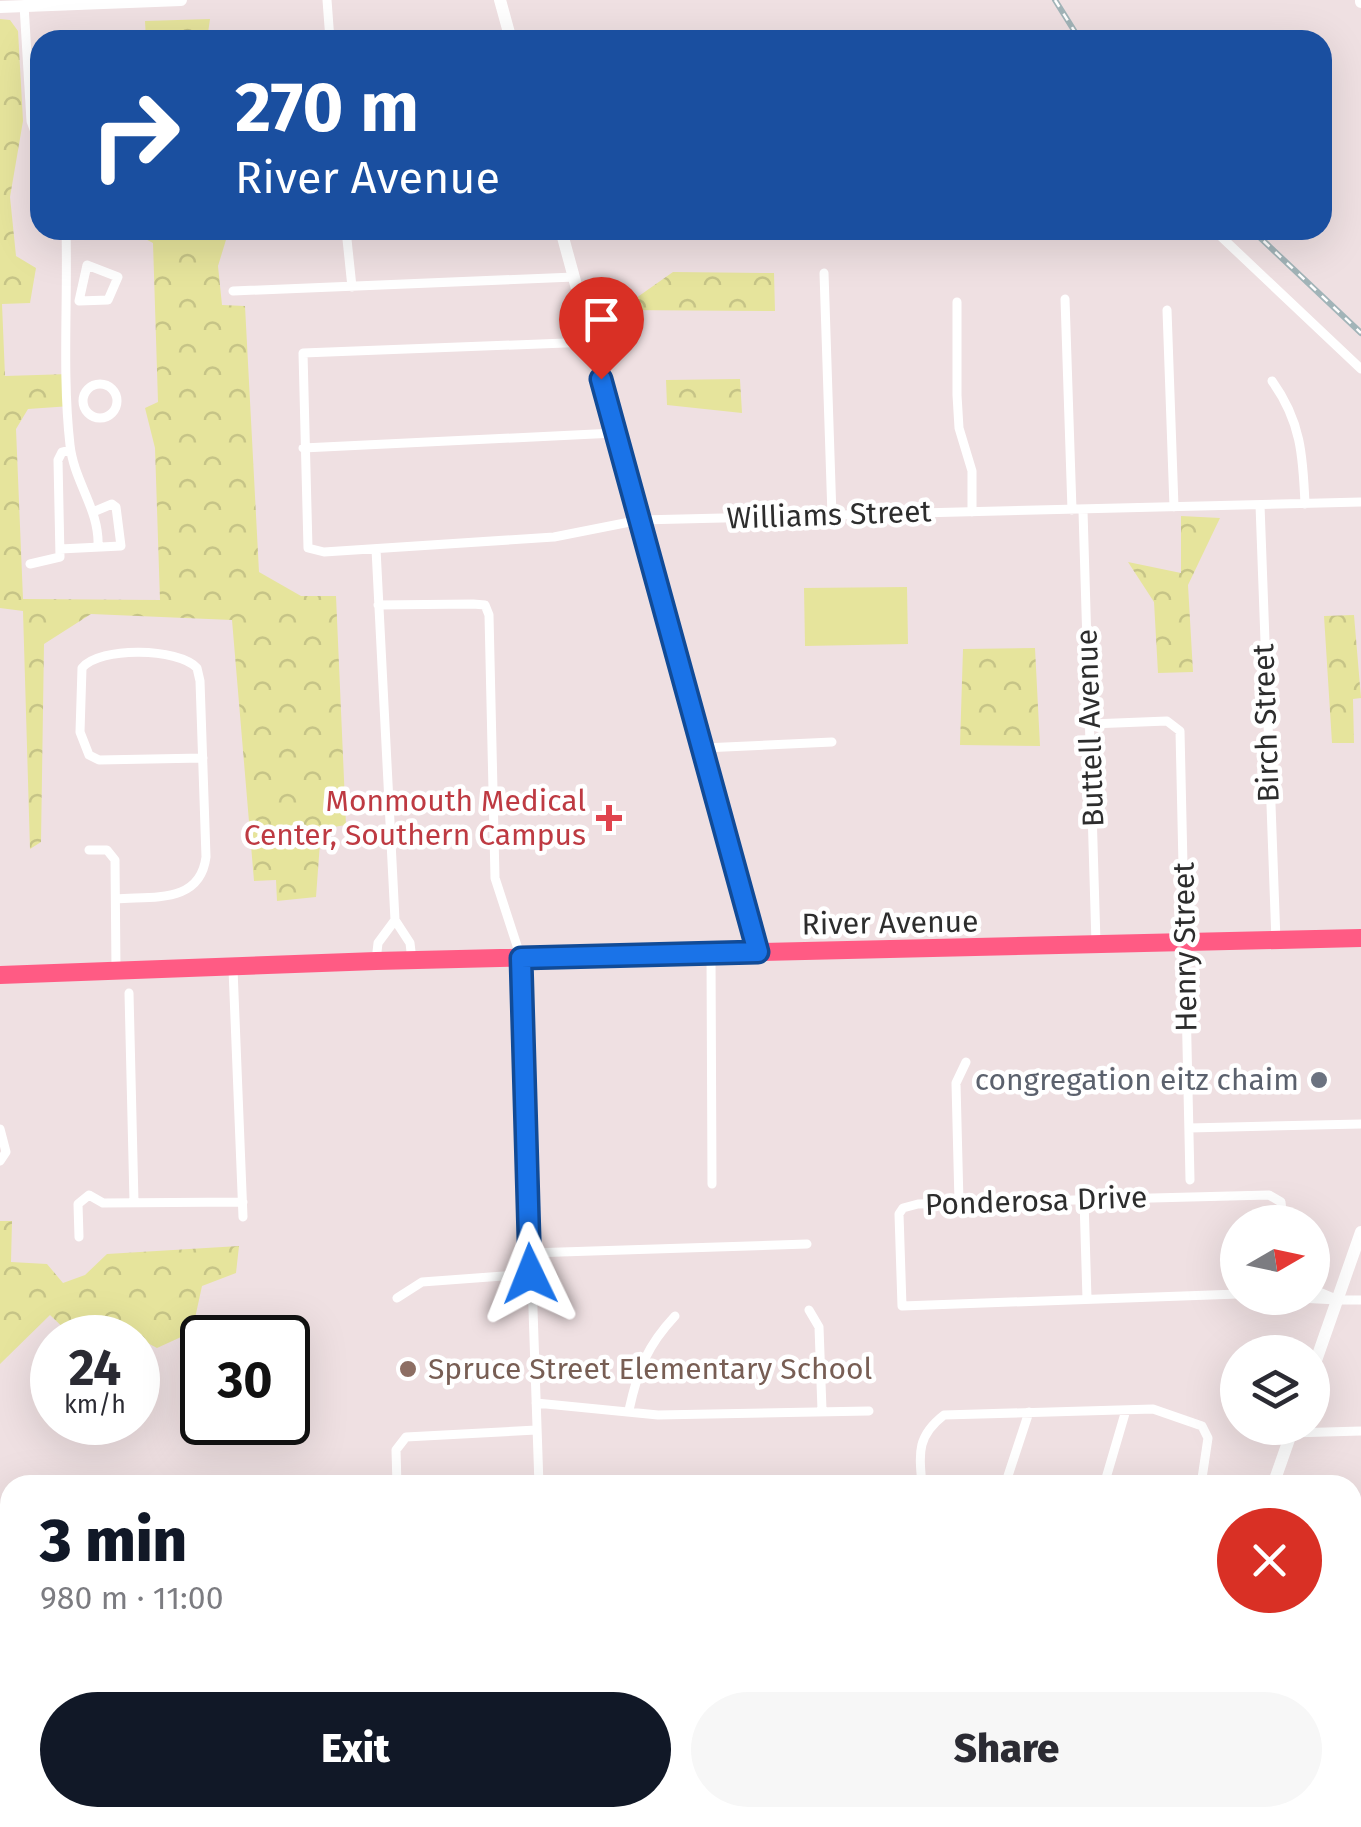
<!DOCTYPE html>
<meta charset="utf-8">
<style>
:root{--surface:#fff;--page:#f7f7f7;--text:#2b2b33;--muted:#7c7c81;--accent:#111827}
body{margin:0;font-family:"Fira Sans",sans-serif;background:var(--page);color:var(--text);height:100vh;display:flex;flex-direction:column;font-size:38px;white-space:nowrap}
*{box-sizing:border-box;margin:0}
p{font-size:32px;color:var(--muted)}
.icon{flex:none;width:55px;height:55px;fill:none;stroke:currentColor;stroke-width:2;stroke-linecap:round;stroke-linejoin:round}
.map{position:relative;flex:1;overflow:hidden}
.drawer{position:absolute;left:0px;top:1475px;width:1362px;height:352px;display:flex;flex-direction:column;background:var(--surface);border-radius:30px 30px 0 0;box-shadow:0 10px 40px #0002}
.drawer>*{flex:none}
.guide{position:absolute;left:30px;top:30px;width:1302px;height:210px;border-radius:30px;box-shadow:0 10px 40px #0002;background:#1a4fa0;color:#fff;overflow:hidden}
.needle{width:65px;rotate:81deg}
.buttons{position:absolute;left:1220px;top:1205px;display:grid;gap:20px}
.buttons a{display:grid;place-items:center;width:110px;height:110px;border-radius:50%;background:var(--surface);box-shadow:0 10px 40px #0002;font-size:50px}
.speed{position:absolute;left:30px;top:1315px;display:flex;gap:20px;font-size:50px;font-weight:700;text-align:center}
.speed>*{display:grid;place-content:center;width:130px;height:130px;border-radius:50%;background:var(--surface);box-shadow:0 10px 40px #0002;line-height:1}
.speed small{font-size:25px;font-weight:400}
.speed .limit{border:5px solid #111;border-radius:15px;background:#fff;color:#111}
.pin{position:absolute;display:grid;place-items:center;width:85px;height:85px;color:#fff;margin:-102px -42px;border-radius:50% 50% 50% 0;rotate:-45deg;box-shadow:0 0 10px #0007}
.pin .icon{rotate:45deg}
.me{position:absolute;width:110px;margin:-55px;rotate:358deg;stroke-linejoin:round;filter:drop-shadow(0 0 8px #0008)}
.turn{display:flex;align-items:center;gap:35px;height:210px;padding:0 40px;font-size:45px}
.turn .icon{width:130px;height:130px;stroke-width:2.5}
.turn b{display:block;font-size:70px;line-height:85px}
.round{display:grid;place-items:center;flex:none;width:105px;height:105px;border-radius:52px;background:var(--page)}
.overview{display:flex;align-items:center;justify-content:space-between;height:170px;padding:0 40px}
h1{font-size:60px;font-weight:800;line-height:75px;color:var(--accent)}
.action{display:flex;gap:20px;margin-top:auto;padding:20px 40px}
.action a{flex:1;height:115px;border-radius:60px;background:var(--accent);color:#fff;font-size:40px;font-weight:800;line-height:115px;text-align:center}
.action a+a{background:var(--page);color:var(--text)}
.map>svg:first-child{display:block}
</style>
<div class="map">
<svg width="1361" height="1827" viewBox="0 0 1361 1827">
<defs>
<pattern id="forest-crowns" width="20" height="18" patternUnits="userSpaceOnUse" patternTransform="scale(2.5)"><rect width="20" height="18" fill="#e6e49c"/><path d="M2 6a3 3 0 1 1 6 0M12 15a3 3 0 1 1 6 0" fill="none" stroke="#c6c487"/></pattern>
</defs>
<rect width="100%" height="100%" fill="#efe0e2"/>
<path fill="#e6e49c" d="M907,587L908,644L805,646L804,588Z"/>
<path fill="url(#forest-crowns)" d="M0,19L10,20L18,31L23,121L10,197L16,256L36,268L30,303L2,304L5,376L69,374L71,406L28,409L16,429L23,599L160,600L155,448L145,408L158,402L153,243L128,230H229L218,266L222,305L245,306L259,572L301,596H336L346,825L321,829L316,897L277,901L276,880L254,881L232,620L91,614L44,644L41,842L30,849L23,611L0,608Z
M210,19L207,40H146L145,21Z
M673,272L774,273L775,311L619,310Z
M740,379L742,413L667,405L666,380Z
M1181,516L1220,518L1188,585L1193,672L1158,673L1154,602L1128,562L1181,573Z
M1354,615L1361,698L1353,699L1354,743H1332L1324,616Z
M1035,648L1040,746L960,745L963,649Z
M0,1221H12L11,1262L47,1264L63,1283L85,1275L107,1254L239,1246L236,1273L202,1286L192,1332L157,1348L138,1338L73,1337L50,1315L0,1364Z
M882,1818H1123L1136,1827H882Z"/>
<g fill="none" stroke-linecap="round" stroke-linejoin="round">
<path stroke="#fff" stroke-width="9" d="M327,0L330,40
M24,5L31,121L40,146
M66,230C68,302 62,374 70,445C74,482 100,510 98,547
M346,230L352,287
M1214,230L1361,369
M562,234L577,230
M87,265L118,277L108,300L79,301Z
M824,273L832,516
M233,291L574,277
M1065,299L1072,510
M957,302V395L959,428L972,471V512
M1167,310L1174,507
M591,342L303,353L308,548L324,552L554,537L640,520L1361,502
M1272,381C1301,421 1303,456 1305,504
M83 401a17 17 0 1 1 34 0a17 17 0 1 1-34 0Z
M303,448L615,433
M1260,505L1276,941
M1083,511L1096,943
M60,549L121,546L116,507L112,504L93,512
M376,549L395,920L410,943L412,960
M30,564L60,557L58,460L62,452L70,450
M378,605L473,604L485,605L489,615L495,878L521,958L539,1485
M1091,724L1167,721L1180,731L1190,1180
M703,748L832,742
M89,850H107L115,860L116,970
M116,899C153,896 200,904 206,857L200,681L197,668C178,648 100,646 82,668L80,732L89,755L99,760L203,758
M711,953L712,1184
M376,961L378,943L395,920
M233,969L243,1217
M129,993L134,1202
M1189,1128L1361,1124
M0,1129L6,1152L0,1161
M1084,1200L1087,1299
M959,1203L956,1083L966,1062
M79,1237L78,1204L89,1195L103,1203L243,1202
M530,1253L807,1244
M1238,1294L902,1306L899,1214L903,1208L918,1204L1269,1195L1281,1202L1283,1222
M397,1298L422,1282L530,1274
M1298,1298L1338,1300L1312,1289
M1338,1300H1361
M809,1310L819,1327L822,1410
M536,1403L658,1415L869,1411
M629,1410C638,1369 647,1346 675,1316
M1291,1433L1361,1431
M397,1485L396,1450L406,1437L536,1430
M922,1485C919,1452 917,1436 944,1415L1153,1409L1202,1426L1208,1438L1201,1485
M1005,1485L1029,1412
M1104,1485L1126,1410
M1352,1556H1361
M1352,1686L1361,1685
M1356,1744L1361,1730
M13,1818V1827
M228,1818V1827
M436,1818L437,1827
M550,1818V1827
M715,1818L725,1827
M298,1827L310,1818
M726,1827L811,1825L823,1818"/>
<path stroke="#fff" stroke-width="12" d="M500,0L511,40
M1361,0V2
M0,7L181,0
M561,230L758,952
M1312,1372L1361,1232
M1273,1485L1293,1428
M1155,1827L1158,1818"/>
<path stroke="#ff5b84" stroke-width="18" d="M0,975L376,961L1361,938"/>
<g stroke="#a2b4b8" stroke-width="6">
<path id="rail" d="M1055,0L1080,40
M1252,230L1361,333"/>
</g>
<use href="#rail" stroke="#fff" stroke-width="2.5" stroke-dasharray="8" stroke-linecap="butt"/>
</g>
<g fill="none" stroke-linecap="round" stroke-linejoin="round">
<g stroke="#114b97" stroke-width="25">
<path id="route" d="M530,1274L521,958L758,952L601,379"/>
</g>
<use href="#route" stroke="#1a73e8" stroke-width="18"/>
</g>
<path fill="#e0444e" stroke="#fff" stroke-width="4" d="M604 803h10v10h10v10h-10v10h-10v-10h-10v-10h10z"/>
<circle fill="#6b7280" stroke="#fff" stroke-width="4" cx="1319" cy="1080" r="10"/>
<circle fill="#8d6e63" stroke="#fff" stroke-width="4" cx="408" cy="1369" r="10"/>
<g text-anchor="middle" dominant-baseline="central" stroke-width="9" stroke-linejoin="round" paint-order="stroke">
<g font-size="30" fill="#2d2d2d" stroke="#fff">
<text transform="translate(829 515) rotate(-2)">Williams Street</text>
<text transform="translate(1266 723) rotate(-92)">Birch Street</text>
<text transform="translate(1090 728) rotate(-92)">Buttell Avenue</text>
<text transform="translate(890 923) rotate(-1)">River Avenue</text>
<text transform="translate(1185 947) rotate(-91)">Henry Street</text>
<text transform="translate(1036 1201) rotate(-2)">Ponderosa Drive</text>
</g>
<g font-size="30" fill="#be3a42" stroke="#fff" text-anchor="end">
<text x="586" y="801">Monmouth Medical<tspan x="586" dy="34">Center, Southern Campus</tspan></text>
</g>
<g font-size="30" fill="#5b616d" stroke="#fff" text-anchor="end">
<text x="1299" y="1080">congregation eitz chaim</text>
</g>
<g font-size="30" fill="#785e54" stroke="#fff" text-anchor="start">
<text x="428" y="1369">Spruce Street Elementary School</text>
</g>
</g>
</svg>
<div class="buttons">
<a><svg class="needle" viewBox="-14 -14 28 28"><path d="M0-13l5 13h-10z" fill="#e53935"/><path d="M0 13l5-13h-10z" fill="#7c7c81"/></svg></a>
<a><svg class="icon" aria-label="layers" viewBox="0 0 24 24"><path d="M12 4l9 5-9 5-9-5zM3 14l9 5 9-5"/></svg></a>
</div>
<div class="speed"><div>24<small>km/h</small></div><div class="limit">30</div></div>
<div class="pin" style="left:601px;top:379px;background:#d93025"><svg class="icon" aria-label="arrive" viewBox="0 0 24 24"><path d="M6 21V4h12l-3 4 3 4H6"/></svg></div>
<svg class="me" style="left:530px;top:1274px" viewBox="-20 -20 40 40"><path d="M0-17L14 15 0 8-14 15z" fill="#1a73e8" stroke="#fff" stroke-width="4"/></svg>
<div class="guide">
<div class="turn"><svg class="icon" aria-label="right" viewBox="0 0 24 24"><path d="M7 20v-9h11M14 6l5 5-5 5"/></svg><div><b>270 m</b>River Avenue</div></div>
</div>
<section class="drawer">
<div class="overview"><div><h1>3 min</h1><p>980 m · 11:00</p></div><a class="round" style="background:#d93025;color:#fff"><svg class="icon" aria-label="close" viewBox="0 0 24 24"><path d="M6 6l12 12M18 6L6 18"/></svg></a></div>
<div class="action"><a>Exit</a><a>Share</a></div>
</section>
</div>
